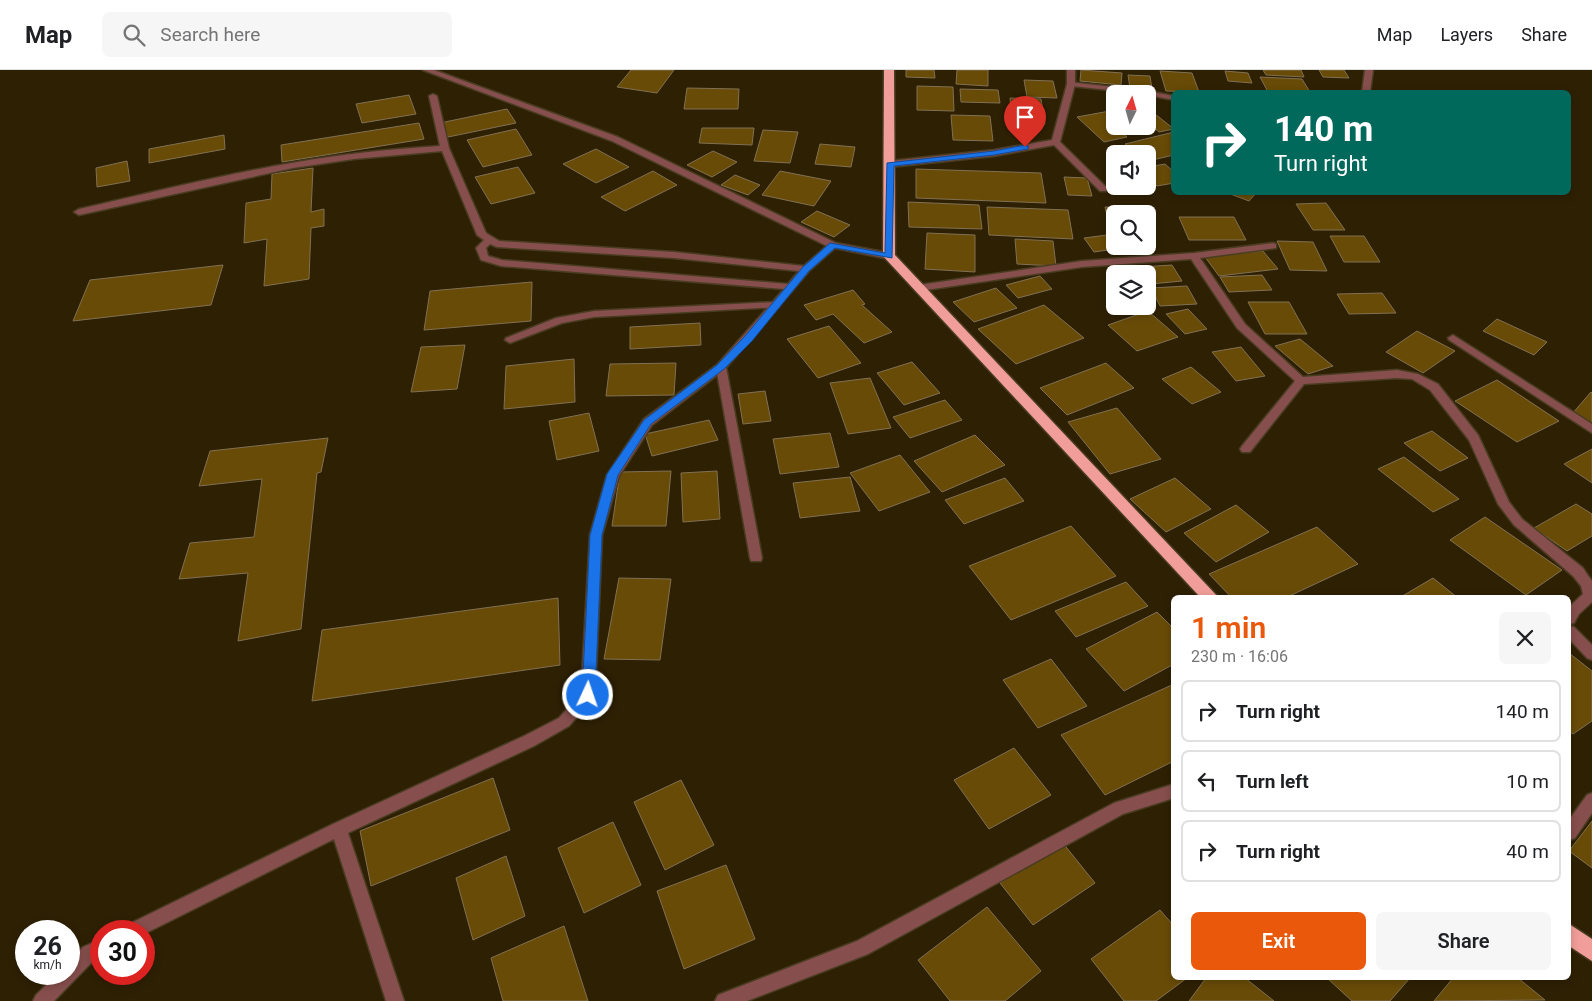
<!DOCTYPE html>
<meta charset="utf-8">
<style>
:root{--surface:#fff;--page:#f6f6f6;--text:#202124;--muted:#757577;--line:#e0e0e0;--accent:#ea580c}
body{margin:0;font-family:Roboto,sans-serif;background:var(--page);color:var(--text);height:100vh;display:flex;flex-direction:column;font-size:19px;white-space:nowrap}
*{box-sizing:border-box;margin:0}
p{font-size:16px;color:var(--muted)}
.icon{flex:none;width:28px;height:28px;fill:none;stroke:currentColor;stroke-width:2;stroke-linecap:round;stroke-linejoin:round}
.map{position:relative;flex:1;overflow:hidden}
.side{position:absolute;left:1171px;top:525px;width:400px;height:385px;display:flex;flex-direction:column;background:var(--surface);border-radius:8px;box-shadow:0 2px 8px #0003}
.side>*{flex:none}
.top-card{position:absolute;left:1171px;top:20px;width:400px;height:105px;border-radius:8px;box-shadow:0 2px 8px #0003;background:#00695c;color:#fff;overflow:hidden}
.needle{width:32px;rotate:5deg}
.tools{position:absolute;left:1106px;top:15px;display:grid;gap:10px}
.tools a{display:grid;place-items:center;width:50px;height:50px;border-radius:8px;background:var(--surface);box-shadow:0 2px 8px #0003;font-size:25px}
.speed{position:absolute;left:15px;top:850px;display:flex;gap:10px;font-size:25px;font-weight:700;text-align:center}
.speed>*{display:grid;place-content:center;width:65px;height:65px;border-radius:50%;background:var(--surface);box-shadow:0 2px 8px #0003;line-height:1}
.speed small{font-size:12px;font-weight:400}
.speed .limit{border:8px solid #d22;background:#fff;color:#111}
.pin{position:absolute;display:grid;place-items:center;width:42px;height:42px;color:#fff;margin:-51px -21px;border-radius:50% 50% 50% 0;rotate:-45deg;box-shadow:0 0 5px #0007}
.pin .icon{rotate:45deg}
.me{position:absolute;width:55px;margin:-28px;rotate:3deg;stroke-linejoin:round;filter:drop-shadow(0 0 4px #0008)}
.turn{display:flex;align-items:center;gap:18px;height:105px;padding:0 20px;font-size:22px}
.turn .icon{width:65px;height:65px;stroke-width:2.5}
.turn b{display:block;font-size:35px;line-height:42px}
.round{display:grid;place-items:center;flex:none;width:52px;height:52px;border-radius:8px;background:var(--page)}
.summary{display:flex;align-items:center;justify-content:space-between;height:85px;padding:0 20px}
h1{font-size:30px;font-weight:600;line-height:38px;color:var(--accent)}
.action{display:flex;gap:10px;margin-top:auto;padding:10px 20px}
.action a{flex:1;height:58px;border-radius:8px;background:var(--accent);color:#fff;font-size:20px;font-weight:600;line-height:58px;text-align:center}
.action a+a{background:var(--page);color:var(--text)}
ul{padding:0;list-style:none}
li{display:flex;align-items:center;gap:15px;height:62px;margin:0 10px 8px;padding:0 10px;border:2px solid var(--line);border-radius:8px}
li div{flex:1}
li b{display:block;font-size:19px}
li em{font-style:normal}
header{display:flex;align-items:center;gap:30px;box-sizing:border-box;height:70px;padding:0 25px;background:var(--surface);border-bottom:1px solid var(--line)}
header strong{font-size:24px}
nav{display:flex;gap:28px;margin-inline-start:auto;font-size:18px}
.search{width:350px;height:45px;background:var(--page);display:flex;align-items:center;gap:12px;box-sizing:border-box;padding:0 18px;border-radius:8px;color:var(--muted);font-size:19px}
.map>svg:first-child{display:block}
</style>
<header>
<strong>Map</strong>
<div class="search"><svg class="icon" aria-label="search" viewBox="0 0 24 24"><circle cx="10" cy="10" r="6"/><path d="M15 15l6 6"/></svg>Search here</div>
<nav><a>Map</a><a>Layers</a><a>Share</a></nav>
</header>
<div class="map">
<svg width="1592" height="931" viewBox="0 0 1592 931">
<rect width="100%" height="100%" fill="#2e2003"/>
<path fill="#684b07" stroke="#817053" d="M631,0H674L657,23L617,17Z
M906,0H934L935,8L906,7Z
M957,0H988V16L956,14Z
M1081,0L1122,3L1121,15L1080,11Z
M1263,0H1301L1304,7L1266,5Z
M1319,0H1344L1349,8L1323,7Z
M1160,1L1192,3L1199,22L1166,21Z
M1225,1L1248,3L1252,13L1228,11Z
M1128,5L1150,6L1152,19L1130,18Z
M1260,7L1302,9L1310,22H1268Z
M1024,10L1053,11L1057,28L1027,27Z
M917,16L953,17L954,41L917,40Z
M687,18L739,19L738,39H684Z
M960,19L998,20L1000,33L961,32Z
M409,25L416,44L362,53L356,34Z
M1010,28L1041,29L1045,54L1012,52Z
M507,39L516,53L448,67L440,53Z
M1115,40V54H1112L1127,67L1104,72L1077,47Z
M1155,44L1174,59L1159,62L1148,53V45Z
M951,45L990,46L993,71L953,70Z
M419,53L424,69L282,92L281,75Z
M702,58H754L752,75L699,73Z
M516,59L532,85L483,97L467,70Z
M763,60L798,62L790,93L754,91Z
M1174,62V85L1148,91V84H1138L1125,74Z
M224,65L225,79L149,93V79Z
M820,74L855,77L851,97L815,94Z
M596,79L629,97L596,113L563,94Z
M713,81L737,92L712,107L687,95Z
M127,91L130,111L97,117L96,98Z
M1165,94L1174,102V113L1157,116L1148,107V97Z
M518,97L535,123L491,134L475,107Z
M313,98L311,142L324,139V156L311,158L309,209L264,216L267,169L244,173L246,133L271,129L272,104Z
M916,99L1041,103L1046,133L916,128Z
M653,101L677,115L625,141L601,127Z
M780,101L831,111L814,136L762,125Z
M735,105L760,115L748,125L721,115Z
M1064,107L1087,108L1092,126L1068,125Z
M1148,114L1151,118L1124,123L1118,116H1148Z
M1225,122H1257L1249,131Z
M908,132L979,135L982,159L909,157Z
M1326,133L1345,160H1313L1296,134Z
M987,137L1068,140L1073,169L989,165Z
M1105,137L1146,139L1147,144H1115V162H1111Z
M817,141L850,155L834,167L801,152Z
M1179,147H1234L1246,170H1189Z
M927,163L975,165V202L925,199Z
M1115,164V176L1129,177L1094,182L1084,168Z
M1330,166H1364L1380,192H1344Z
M1015,169L1053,171L1056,196L1017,194Z
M1277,171L1313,172L1327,201L1290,200Z
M1263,181L1278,199L1219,206L1205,187Z
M223,195L211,235L73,251L90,210Z
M1172,195L1182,211L1151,214L1148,204H1145L1141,197Z
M1262,205L1272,220L1229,222L1220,207Z
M1040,206L1052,219L1018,228L1006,215Z
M532,212L531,251L424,260L430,221Z
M1187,216L1197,234L1160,236L1151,218Z
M996,218L1017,238L974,252L953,232Z
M853,220L865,234L862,235L892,262L864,273L833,244L816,250L804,235Z
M1382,223L1396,243L1349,244L1337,224Z
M1248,232H1289L1307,264H1265Z
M1044,235L1084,268L1016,294L978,259Z
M1188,239L1207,259L1185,264L1166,244Z
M1148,241L1178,267L1137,281L1108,255Z
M1497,249L1547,272L1534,285L1483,261Z
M700,253L701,275L630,279V257Z
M829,256L861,293L818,308L787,269Z
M1417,261L1455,281L1423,303L1386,282Z
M1300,269L1333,296L1308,304L1275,276Z
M465,275L457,319L411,322L421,277Z
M1241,277L1265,306L1236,311L1212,282Z
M574,289L575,332L504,339L506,296Z
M912,292L940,323L904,335L877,303Z
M676,293L674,325L606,326L610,294Z
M1106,293L1134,318L1067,345L1040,318Z
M1191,297L1221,322L1192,334L1162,309Z
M870,308L891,358L848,364L830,313Z
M1497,310L1559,351L1517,372L1455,331Z
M765,321L771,351L743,354L738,324Z
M1591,322L1592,323V354L1572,344Z
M945,330L962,350L910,368L893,347Z
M1117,338L1161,389L1110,404L1068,352Z
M589,343L599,381L557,390L549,351Z
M709,350L718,370L652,386L645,364Z
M1432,361L1468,388L1440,401L1404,373Z
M830,363L839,397L780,404L773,369Z
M975,365L1005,395L942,422L914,391Z
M328,368L321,402L317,403L301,559L238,571L248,503L179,509L190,473L254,467L262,409L199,416L210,381Z
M1592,379V413L1564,394Z
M900,385L930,422L879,441L850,403Z
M1404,387L1459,429L1433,442L1378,399Z
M671,401L666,456H612L620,402Z
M717,401L720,449L683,452L681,403Z
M850,407L860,441L800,448L793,413Z
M1005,408L1024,431L964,454L945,430Z
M1175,408L1211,439L1166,462L1130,429Z
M1576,434L1592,444V466L1567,481L1534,458Z
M1236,435L1269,462L1216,492L1184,463Z
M1485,447L1562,500L1526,525L1450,470Z
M1071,456L1116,506L1011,550L969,496Z
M1317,457L1358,494L1285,528H1232L1209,504Z
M619,508L671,509L660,590L604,589Z
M1433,508L1458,528H1399Z
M1126,512L1148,536L1076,567L1055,541Z
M558,528L560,595L312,631L322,560Z
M1157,542L1174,559V594L1124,621L1086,579Z
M1569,583L1592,601V651L1573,664L1569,661Z
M1051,589L1087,636L1038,658L1003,610Z
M1174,614V691L1105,725L1061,665Z
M1014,678L1051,725L989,759L954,710Z
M493,708L510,760L371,816L360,761Z
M681,710L714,775L665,800L634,732Z
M1592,751V798L1569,781Z
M613,752L641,815L584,843L558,778Z
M1062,772L1095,813L1033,855L1000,813Z
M506,786L525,846L473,870L456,808Z
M726,795L755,869L684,899L657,821Z
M987,837L1041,901L1005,931H950L918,890Z
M1160,840L1174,856V908H1187L1156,931H1124L1091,889Z
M564,856L588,931H503L491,888Z
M1206,908H1245L1274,931H1189Z
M1330,908H1410L1390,931H1352L1328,909Z
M1453,908H1518L1545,930L1434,931Z"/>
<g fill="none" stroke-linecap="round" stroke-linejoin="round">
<g stroke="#493c21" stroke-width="3">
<path id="lane" d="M1068,12L1142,20L1174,26V30L1148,25V24L1071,16H1068Z
M775,232L779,233V237L594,247L562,253L510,273L505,270L506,268L556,248L594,241Z
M721,294L726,297L762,488L761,491H751L750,488L716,297Z"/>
</g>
<g stroke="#493c21" stroke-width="3">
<path id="street" d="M423,0H434L618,67L836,173L889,183L894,186L889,189L835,178L809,201L725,299L652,355L619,406L602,465L595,625L593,629L569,656L534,676L348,763L404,931H386L334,769L144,864V861H125L127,855L333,754L524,666L559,648L581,623L590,465L607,405L644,349L717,295L784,219L501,196L481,190L476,178L484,170L477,165L442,81L354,89L293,98L79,145L74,142L79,139C150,123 220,105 292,93C341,84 391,79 440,76L429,26L433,24L437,26L449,78L486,163L499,171L674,182L804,196L827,176L612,71ZM490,174L497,177L674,188L799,201L788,214L502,190L488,186L486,178Z
M1067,0H1075V14L1060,72L1106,117V121H1100L1054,75L994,86L890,97L886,94L890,91L994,80L1052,70L1067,14Z
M1365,0H1373L1370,22H1362Z
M1273,173L1276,174V178L1200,188L1245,254L1303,307L1397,300L1418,304L1438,314L1478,365L1509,432L1522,449L1583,498L1589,507L1592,511V532L1579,544L1574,553L1569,554V537L1583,524L1581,516L1573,506L1514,455L1498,434L1469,370L1430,320L1412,309L1397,308L1304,314L1250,382H1242L1240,379L1242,376L1295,311L1237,258L1191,189L1082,197L919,221L914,218L919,215L1082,191L1194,183Z
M1453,265L1592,354V363L1449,270L1448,268Z
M1569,556L1574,557L1592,575V590L1587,588L1569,569Z
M1174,714V728L1123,744L868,884L747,931H715L718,925L857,871L1114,733Z
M1592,723V743L1575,768L1569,770V750L1587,725Z
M101,869V886L95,889L54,931H33L36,925L57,904H69V891L83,877Z"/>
</g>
<g stroke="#493c21" stroke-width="3">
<path id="highway" d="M884,0H894L895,185L1219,528H1201L883,186Z
M1569,854L1592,869V891L1569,876Z"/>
</g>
<use href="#lane" fill="#864f4d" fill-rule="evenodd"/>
<use href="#street" fill="#864f4d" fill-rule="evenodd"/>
<use href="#highway" fill="#f19e9a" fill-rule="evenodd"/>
</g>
<path fill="#1a73e8" stroke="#114b97" d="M1025,75L1028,76V79L994,85L894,96L892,188L835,178L809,201L752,271L724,299L651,354L618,405L602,465L595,625L593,629L588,630L584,629L582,625L590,465L607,404L644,350L717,295L745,266L803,197L830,173L885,183L887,93L994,81Z"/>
</svg>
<div class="tools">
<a><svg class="needle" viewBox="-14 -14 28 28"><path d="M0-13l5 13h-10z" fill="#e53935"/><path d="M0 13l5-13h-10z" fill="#757577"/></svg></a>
<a><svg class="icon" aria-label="sound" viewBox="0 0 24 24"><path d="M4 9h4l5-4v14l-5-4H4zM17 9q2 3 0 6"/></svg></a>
<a><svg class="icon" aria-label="search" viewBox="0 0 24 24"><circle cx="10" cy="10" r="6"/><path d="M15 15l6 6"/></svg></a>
<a><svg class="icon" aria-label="layers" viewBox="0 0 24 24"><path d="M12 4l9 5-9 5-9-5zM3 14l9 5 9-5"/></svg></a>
</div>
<div class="speed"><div>26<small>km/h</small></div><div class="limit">30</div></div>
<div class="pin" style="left:1025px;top:77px;background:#d93025"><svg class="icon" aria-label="arrive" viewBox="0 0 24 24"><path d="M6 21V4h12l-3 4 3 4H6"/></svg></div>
<svg class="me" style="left:588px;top:625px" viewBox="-20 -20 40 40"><circle r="17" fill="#1a73e8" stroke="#fff" stroke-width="3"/><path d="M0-11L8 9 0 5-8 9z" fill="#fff"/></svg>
<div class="top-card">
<div class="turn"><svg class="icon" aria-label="right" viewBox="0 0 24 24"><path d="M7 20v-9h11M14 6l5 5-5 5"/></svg><div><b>140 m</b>Turn right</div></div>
</div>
<section class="side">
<div class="summary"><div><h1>1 min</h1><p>230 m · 16:06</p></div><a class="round"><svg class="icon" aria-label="close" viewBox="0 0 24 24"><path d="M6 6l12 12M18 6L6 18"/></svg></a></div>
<ul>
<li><svg class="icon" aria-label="right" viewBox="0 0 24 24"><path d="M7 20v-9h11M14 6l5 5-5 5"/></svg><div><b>Turn right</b></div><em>140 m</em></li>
<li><svg class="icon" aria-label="left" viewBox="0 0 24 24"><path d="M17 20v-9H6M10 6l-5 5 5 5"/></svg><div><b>Turn left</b></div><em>10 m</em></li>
<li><svg class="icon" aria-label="right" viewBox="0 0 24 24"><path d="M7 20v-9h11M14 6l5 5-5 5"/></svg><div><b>Turn right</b></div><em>40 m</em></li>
</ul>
<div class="action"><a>Exit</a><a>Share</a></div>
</section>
</div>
